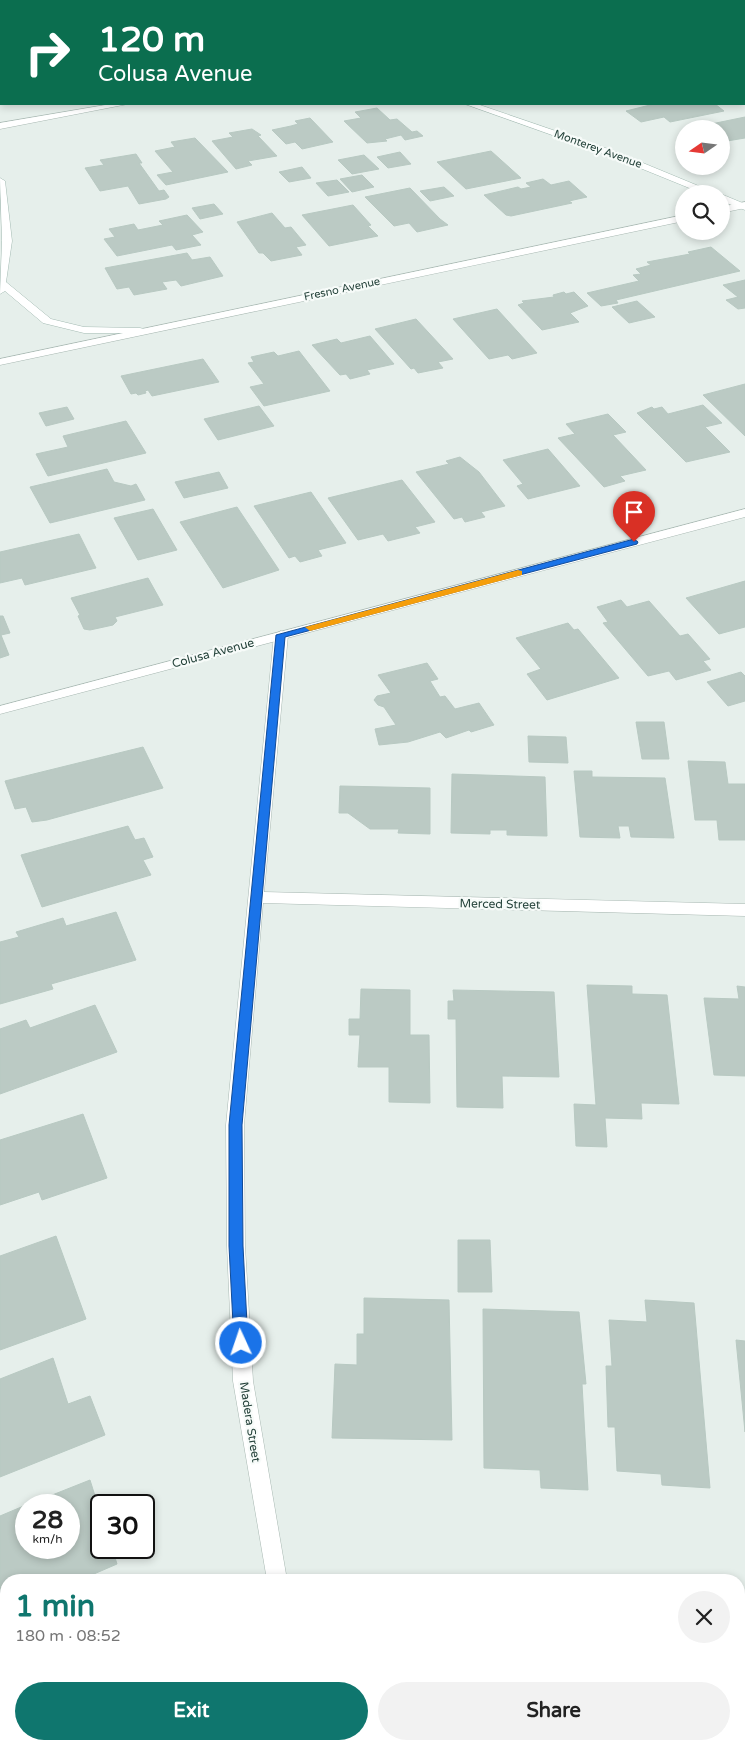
<!DOCTYPE html>
<meta charset="utf-8">
<style>
:root{--surface:#fff;--page:#f2f2f2;--text:#222;--muted:#767676;--accent:#0f766e}
body{margin:0;font-family:"Varela Round",sans-serif;background:var(--page);color:var(--text);height:100vh;display:flex;flex-direction:column;font-size:19px;white-space:nowrap}
*{box-sizing:border-box;margin:0}
p{font-size:16px;color:var(--muted)}
.icon{flex:none;width:28px;height:28px;fill:none;stroke:currentColor;stroke-width:2;stroke-linecap:round;stroke-linejoin:round}
.map{position:relative;flex:1;overflow:hidden}
.drawer{position:absolute;left:0px;top:1574px;width:745px;height:176px;display:flex;flex-direction:column;background:var(--surface);border-radius:20px 20px 0 0;box-shadow:0 2px 8px #0003}
.drawer>*{flex:none}
.guide{position:absolute;left:0px;top:0px;width:745px;height:105px;box-shadow:0 2px 8px #0003;background:#0b6e4f;color:#fff;overflow:hidden}
.needle{width:32px;rotate:256deg}
.tools{position:absolute;left:675px;top:120px;display:grid;gap:10px}
.tools a{display:grid;place-items:center;width:55px;height:55px;border-radius:50%;background:var(--surface);box-shadow:0 2px 8px #0003;font-size:25px}
.speed{position:absolute;left:15px;top:1494px;display:flex;gap:10px;font-size:25px;font-weight:700;text-align:center}
.speed>*{display:grid;place-content:center;width:65px;height:65px;border-radius:50%;background:var(--surface);box-shadow:0 2px 8px #0003;line-height:1}
.speed small{font-size:12px;font-weight:400}
.speed .limit{border:2px solid #111;border-radius:8px;background:#fff;color:#111}
.pin{position:absolute;display:grid;place-items:center;width:42px;height:42px;color:#fff;margin:-51px -21px;border-radius:50% 50% 50% 0;rotate:-45deg;box-shadow:0 0 5px #0007}
.pin .icon{rotate:45deg}
.me{position:absolute;width:55px;margin:-28px;rotate:357deg;stroke-linejoin:round;filter:drop-shadow(0 0 4px #0008)}
.turn{display:flex;align-items:center;gap:18px;height:105px;padding:0 15px;font-size:22px}
.turn .icon{width:65px;height:65px;stroke-width:2.5}
.turn b{display:block;font-size:35px;line-height:42px}
.round{display:grid;place-items:center;flex:none;width:52px;height:52px;border-radius:26px;background:var(--page)}
.summary{display:flex;align-items:center;justify-content:space-between;height:85px;padding:0 15px}
h1{font-size:30px;font-weight:700;line-height:38px;color:var(--accent)}
.cta{display:flex;gap:10px;margin-top:auto;padding:10px 15px}
.cta a{flex:1;height:58px;border-radius:30px;background:var(--accent);color:#fff;font-size:20px;font-weight:700;line-height:58px;text-align:center}
.cta a+a{background:var(--page);color:var(--text)}
.map>svg:first-child{display:block}
</style>
<div class="map">
<svg width="745" height="1749" viewBox="0 0 745 1749">
<rect width="100%" height="100%" fill="#e6efeb"/>
<path fill="#bbcac4" stroke="#b8c9c2" d="M360,0H407L408,1H361Z
M654,104H715L724,111L670,122L664,117L641,122L626,111Z
M377,108L390,120L397,119L412,132L417,131L423,136L405,140L401,135L385,139L387,141L367,143L344,121L361,118L355,112Z
M745,117V138L721,142V129H687Z
M310,118L333,142L302,149L295,142L286,144L272,130L291,126L298,124L295,121Z
M252,129L261,135L258,136L277,156L248,161L252,165L236,169L212,141L233,137L229,133Z
M195,138L228,172L166,185L157,175L173,172L155,151L175,147L171,142Z
M491,151L521,178L466,189L437,162Z
M400,152L411,164L388,168L377,157Z
M136,154L142,163H139L159,191L164,190L169,197L166,199L139,204L128,186L100,191L85,168L104,165L100,160Z
M364,155L379,169L352,174L338,160Z
M302,167L311,178L289,182L279,172Z
M362,175L374,187L352,192L340,179Z
M543,179L551,185L569,181L587,197L569,201L572,203L511,216L506,215L484,195L518,187L521,189L531,187L526,183Z
M337,180L349,192L328,196L316,183Z
M444,187L454,196L430,201L420,191Z
M410,188L440,219L448,225L417,232L409,223L394,226L365,197Z
M214,204L223,214L200,219L192,208Z
M353,205L371,225L368,226L378,236L329,246L302,215Z
M272,213L285,228L291,227L306,245L296,247L302,255L271,261L263,253H259L237,222Z
M187,215L203,232L192,235L201,245L176,250L172,245L117,256L104,239L115,237L109,229L134,224L138,230L163,225L159,221Z
M711,247L740,271L616,300L618,303L601,306L587,293L639,281L633,275L641,274L636,269L651,265L647,262L690,254L688,252Z
M187,253L192,260L210,257L223,276L181,286L176,280L162,282L167,289L134,295L129,287L117,289L105,268Z
M745,280V308L738,309L726,300L738,297L723,285Z
M564,292L566,294L574,292L588,306L570,313L579,322L542,330L518,305L524,303L522,301L554,297L553,295Z
M637,301L655,317L629,323L612,307Z
M497,309L537,353L512,359L508,355L489,359L453,319Z
M416,319L453,359L438,362L443,368L418,373L414,368L411,369L375,329Z
M370,336L394,364L367,370L370,374L350,379L346,374L340,375L312,345L337,339L341,343Z
M299,351L330,391L264,406L250,387L264,384L248,363L254,362L251,357L274,352L278,356Z
M203,359L219,382L152,396L148,390L145,391L146,393L138,395L136,393L131,394L121,376Z
M745,384V436L703,395Z
M703,405L722,423L705,427L730,452L686,462L637,413L652,407L654,409L662,407L668,414Z
M259,406L274,426L218,440L204,419Z
M67,407L74,419L46,426L39,413Z
M608,414L626,432L613,435L646,470L620,476L625,481L604,487L558,438L575,434L566,424Z
M126,421L146,453L48,476L36,454L68,447L63,436Z
M548,449L580,486L528,499L517,486L523,484L503,460Z
M460,457L479,472L505,506L481,512L485,517L465,522L462,517L454,519L416,472L449,464L446,461Z
M107,469L114,482L131,486L136,484L145,500L50,523L30,487Z
M219,472L228,488L184,498L175,482Z
M402,480L435,522L415,527L420,533L388,541L383,534L358,540L328,498Z
M311,492L346,543L318,550L322,556L300,562L295,556L289,558L254,506Z
M237,507L279,570L223,588L180,522Z
M153,509L177,550L138,560L114,518Z
M79,534L96,568L25,585L22,578L0,583V552Z
M148,578L163,605L115,617L117,621L113,625L90,630L84,629L78,616L80,615L71,598Z
M745,581V627L719,634L686,598Z
M621,600L627,607L649,601L680,636L688,634L710,659L703,661L711,670L676,680L669,671L648,676L603,623L608,622L597,607Z
M0,616H3L10,633L1,635L9,655L0,658Z
M568,623L574,630L578,629L619,678L547,700L527,674L541,669L516,638Z
M427,663L438,679L430,681L440,697L445,696L455,709L479,703L494,725L471,732L469,730L446,738L440,732L408,742L379,745L375,729L396,725L384,707L378,705L374,700L377,696L391,693L378,675Z
M741,672L745,676V701L728,706L707,682Z
M636,722H664L669,759H642Z
M528,736L566,737L568,763L529,762Z
M143,747L163,788L47,820L32,822L26,807L15,809L5,781Z
M688,761L725,762L728,784H745V840H719L717,820H695Z
M574,771H592V777L665,778L674,838L631,837L629,826H618L620,838L580,837Z
M452,774L545,777L547,836L507,835V830H490V834L451,833Z
M340,786L430,788V834L398,833L399,829H370L348,813H339Z
M128,826L135,840L144,838L153,857L143,860L151,875L42,907L21,855Z
M116,912L136,960L51,984L53,989L0,1004V942L19,937L16,932L63,918L66,926Z
M587,985L632,986V994L667,995L679,1104L641,1103L642,1119L605,1118L607,1147L576,1146L574,1104L596,1105Z
M737,986L745,987V1076L714,1075L704,998L739,999Z
M361,989L410,990V1035H429L430,1103L389,1102V1067H358L360,1035H349V1019H360Z
M453,990L554,992L559,1077L502,1076L503,1108L457,1107L456,1019H448V1001H454Z
M95,1005L117,1052L0,1094V1029L26,1020L30,1028Z
M83,1114L107,1178L42,1200L39,1192L0,1205V1140Z
M56,1236L86,1319L0,1350V1256Z
M458,1240H490L492,1292H458Z
M364,1298L449,1300L452,1440L332,1438L335,1364L357,1365V1334H364Z
M645,1300L694,1303L710,1488L662,1485L661,1474L617,1471L615,1427H608L606,1366H612L609,1320L647,1322Z
M483,1309L579,1312L586,1384H582L588,1490L541,1488L540,1470L484,1468Z
M736,1340L745,1341V1432Z
M53,1358L68,1404L90,1396L105,1435L0,1477V1379Z
M90,1480L101,1515V1548H112L117,1564L80,1580H6V1610L0,1613V1516L26,1505V1548H69V1505H27Z
M6,1664V1744H68L56,1749H0V1667Z"/>
<g fill="none" stroke-linecap="round" stroke-linejoin="round">
<g stroke="#a8b8b2" stroke-width="1">
<path id="minor" d="M745,202V208L721,213V207Z
M684,215V221L0,365V359Z
M281,631L288,635L264,892L745,904V916L263,903L244,1125L245,1246L253,1381L287,1580H267L233,1381L227,1246L226,1125L274,635Z
M745,1617V1639H739V1618Z
M301,1744H323L324,1749H302Z"/>
</g>
<g stroke="#a8b8b2" stroke-width="1">
<path id="tertiary" d="M111,104H128L0,129V123Z
M745,509V517L0,714V706Z"/>
</g>
<g stroke="#a4bbb3" stroke-width="1">
<path id="secondary" d="M15,0H29L30,1H16Z
M465,104H477L614,151L718,194H704L608,155Z
M0,178L5,181L12,241L6,282L51,319L84,327L140,328L144,329V333H84L43,323L5,291L0,294L2,241Z
M721,194L745,204V210L721,201Z"/>
</g>
<use href="#minor" fill="#fff" fill-rule="evenodd"/>
<use href="#tertiary" fill="#fff" fill-rule="evenodd"/>
<use href="#secondary" fill="#fff" fill-rule="evenodd"/>
</g>
<path fill="#1a73e8" stroke="#114b97" d="M634,539L638,542L637,544L285,637L242,1125L243,1246L248,1343L246,1347L241,1349L236,1347L234,1343L229,1246V1125L276,635Z"/>
<path fill="#f59e0b" d="M518,570L522,571V575L310,631L305,627Z"/>
<g text-anchor="middle" dominant-baseline="central" stroke-width="4.5" stroke-linejoin="round" paint-order="stroke">
<g font-size="11" fill="#24423a" stroke="#f7fbf9">
<text transform="translate(598 149) rotate(20)">Monterey Avenue</text>
<text transform="translate(342 289) rotate(-12)">Fresno Avenue</text>
</g>
<g font-size="12" fill="#24423a" stroke="#f7fbf9">
<text transform="translate(213 653) rotate(-15)">Colusa Avenue</text>
<text transform="translate(500 904) rotate(1)">Merced Street</text>
<text transform="translate(250 1422) rotate(81)">Madera Street</text>
</g>
</g>
</svg>
<div class="tools">
<a><svg class="needle" viewBox="-14 -14 28 28"><path d="M0-13l5 13h-10z" fill="#e53935"/><path d="M0 13l5-13h-10z" fill="#767676"/></svg></a>
<a><svg class="icon" aria-label="search" viewBox="0 0 24 24"><circle cx="10" cy="10" r="6"/><path d="M15 15l6 6"/></svg></a>
</div>
<div class="speed"><div>28<small>km/h</small></div><div class="limit">30</div></div>
<div class="pin" style="left:634px;top:542px;background:#d93025"><svg class="icon" aria-label="arrive" viewBox="0 0 24 24"><path d="M6 21V4h12l-3 4 3 4H6"/></svg></div>
<svg class="me" style="left:241px;top:1343px" viewBox="-20 -20 40 40"><circle r="17" fill="#1a73e8" stroke="#fff" stroke-width="3"/><path d="M0-11L8 9 0 5-8 9z" fill="#fff"/></svg>
<div class="guide">
<div class="turn"><svg class="icon" aria-label="right" viewBox="0 0 24 24"><path d="M7 20v-9h11M14 6l5 5-5 5"/></svg><div><b>120 m</b>Colusa Avenue</div></div>
</div>
<section class="drawer">
<div class="summary"><div><h1>1 min</h1><p>180 m · 08:52</p></div><a class="round"><svg class="icon" aria-label="close" viewBox="0 0 24 24"><path d="M6 6l12 12M18 6L6 18"/></svg></a></div>
<div class="cta"><a>Exit</a><a>Share</a></div>
</section>
</div>
